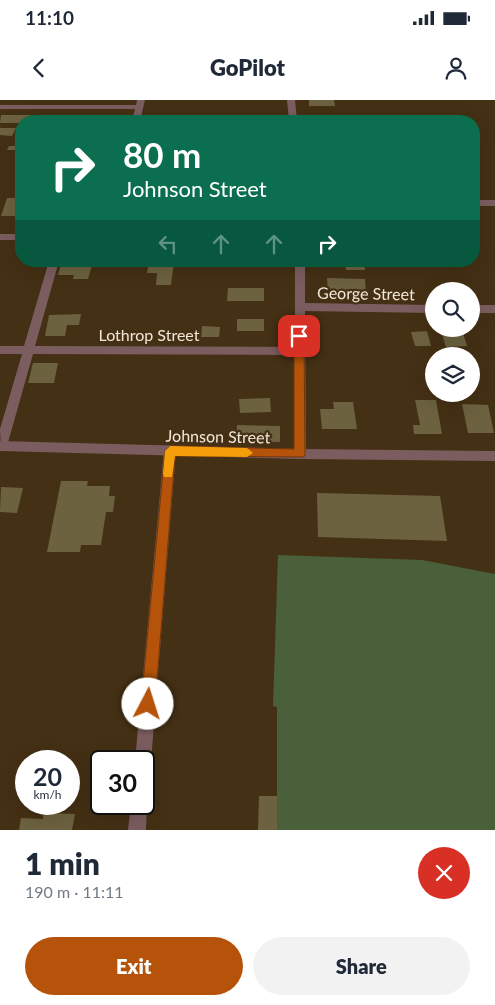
<!DOCTYPE html>
<meta charset="utf-8">
<style>
:root{--surface:#fff;--page:#f2f2f3;--text:#1f2937;--muted:#747a83;--accent:#b45309}
body{margin:0;font-family:Lato,sans-serif;background:var(--page);color:var(--text);height:100vh;display:flex;flex-direction:column;font-size:19px;white-space:nowrap}
*{box-sizing:border-box;margin:0}
p{font-size:16px;color:var(--muted)}
.icon{flex:none;width:28px;height:28px;fill:none;stroke:currentColor;stroke-width:2;stroke-linecap:round;stroke-linejoin:round}
.map{position:relative;height:730px;overflow:hidden}
.details{display:flex;flex-direction:column;background:var(--surface);flex:1}
.details>*{flex:none}
.banner{position:absolute;left:15px;top:15px;width:465px;height:152px;border-radius:20px;box-shadow:0 5px 20px #0002;background:#0b6e4f;color:#fff;overflow:hidden}
.fabs{position:absolute;left:425px;top:182px;display:grid;gap:10px}
.fabs a{display:grid;place-items:center;width:55px;height:55px;border-radius:50%;background:var(--surface);box-shadow:0 5px 20px #0002;font-size:25px}
.speed{position:absolute;left:15px;top:650px;display:flex;gap:10px;font-size:25px;font-weight:700;text-align:center}
.speed>*{display:grid;place-content:center;width:65px;height:65px;border-radius:50%;background:var(--surface);box-shadow:0 5px 20px #0002;line-height:1}
.speed small{font-size:12px;font-weight:400}
.speed .limit{border:2px solid #111;border-radius:8px;background:#fff;color:#111}
.pin{position:absolute;display:grid;place-items:center;width:42px;height:42px;color:#fff;margin:-21px;border-radius:10px;box-shadow:0 2px 8px #0006}
.me{position:absolute;width:55px;margin:-28px;rotate:5deg;stroke-linejoin:round;filter:drop-shadow(0 0 4px #0008)}
.turn{display:flex;align-items:center;gap:18px;height:105px;padding:0 25px;font-size:22px}
.turn .icon{width:65px;height:65px;stroke-width:2.5}
.turn b{display:block;font-size:35px;line-height:42px}
.lanes{display:flex;align-items:center;height:48px;padding:0 25px;background:#0003;justify-content:center;gap:25px;direction:ltr}
.lanes .off{opacity:.35}
.round{display:grid;place-items:center;flex:none;width:52px;height:52px;border-radius:26px;background:var(--page)}
.summary{display:flex;align-items:center;justify-content:space-between;height:85px;padding:0 25px}
h1{font-size:30px;font-weight:800;line-height:38px}
.button{display:flex;gap:10px;margin-top:auto;padding:10px 25px}
.button a{flex:1;height:58px;border-radius:30px;background:var(--accent);color:#fff;font-size:20px;font-weight:800;line-height:58px;text-align:center}
.button a+a{background:var(--page);color:var(--text)}
.status{display:flex;justify-content:space-between;align-items:center;height:35px;padding:0 25px;background:var(--surface);direction:ltr}
.status svg{height:14px;fill:currentColor}
header{display:flex;justify-content:space-between;align-items:center;height:65px;padding:0 25px;background:var(--surface);font-size:22px;font-weight:800}
.map>svg:first-child{display:block}
</style>
<div class="status"><b>11:10</b><svg viewBox="0 0 49 12"><path d="M0 12V9h3v3zM5 12V6h3v6zM10 12V3h3v9zM15 12V0h3v12zM26 1h20v11H26zM47 4h2v5h-2z"/></svg></div>
<header><svg class="icon" aria-label="back" viewBox="0 0 24 24"><path d="M15 5l-7 7 7 7"/></svg>GoPilot<svg class="icon" aria-label="person" viewBox="0 0 24 24"><circle cx="12" cy="8" r="4"/><path d="M4 21q1-7 8-7t8 7"/></svg></header>
<div class="map">
<svg width="495" height="730" viewBox="0 0 495 730">
<rect width="100%" height="100%" fill="#443014"/>
<path fill="#4a603b" d="M278,455L422,460L495,474V730H277V607L273,606Z"/>
<path fill="#6c6240" d="M309,0H334L335,6H309Z
M1,15H31L28,21H21V23H0Z
M149,16L183,17L182,21H148Z
M0,28H16L12,36L0,35Z
M9,46H21V50H7Z
M7,98H21V116H1Z
M62,161L93,162L88,179H73L74,175H58Z
M331,161H364L365,170H346L345,164H332Z
M149,162H174L171,185H156L157,173H147Z
M327,178L365,179L366,195L328,194Z
M228,188H264V201H227Z
M81,214L79,225H67L65,236H45L49,215Z
M237,219H264V231H237Z
M202,226L220,227L219,237H201Z
M462,230L467,246L446,247L441,231Z
M427,231L431,246H415L411,232Z
M33,263H58L54,283H28Z
M270,298L271,312L240,313L239,299Z
M415,300H436L442,334H414L413,325H420Z
M333,302H353L357,329H322L320,309H334Z
M462,304L488,305L494,333H468Z
M237,325L280,326V342L236,341Z
M61,381H88L87,386H110L109,396H115L113,412H106L101,445H81L80,452H47Z
M1,387L23,388L17,413L0,412Z
M317,393L440,396L447,441L318,437Z
M259,696H277V730H258Z
M43,713L75,714L72,730H19L21,718L43,719Z"/>
<g fill="none" stroke-linecap="round" stroke-linejoin="round">
<path fill="#7b5d60" fill-rule="evenodd" d="M137,0H145L140,21H132L135,9H0V5H136Z
M287,0H295L297,21H289Z
M474,100H495V106H474Z
M0,134H21V140H0Z
M49,161H59L35,246L295,247V161H305V203L434,205V213L305,211L306,354L304,358H296L294,354V255L33,254L7,346L5,350L1,351L0,329L22,254H0V246H24Z
M471,205H495V213H471Z
M170,346L174,347L176,351L151,661L149,667L144,669V661H135L164,351L166,347Z
M144,697L147,704L146,730H128L131,704H144Z"/>
<path fill="#7b5d60" fill-rule="evenodd" d="M0,341L300,349L495,351V361L300,359L0,351Z"/>
</g>
<path fill="#b45309" stroke="#753606" d="M299,233L304,236L305,354L304,357L175,356L155,604L153,609L148,611L143,609L141,604L165,351L170,346L294,349V236Z"/>
<path fill="#f59e0b" d="M170,346L247,348L253,353L247,357L175,356L172,377H164L163,374L165,351Z"/>
<g text-anchor="middle" dominant-baseline="central" stroke-width="4.5" stroke-linejoin="round" paint-order="stroke">
<g font-size="16" fill="#f3e6d6" stroke="#443014">
<text transform="translate(366 193) rotate(1)">George Street</text>
<text x="149" y="234">Lothrop Street</text>
<text transform="translate(218 336) rotate(1)">Johnson Street</text>
</g>
</g>
</svg>
<div class="fabs">
<a><svg class="icon" aria-label="search" viewBox="0 0 24 24"><circle cx="10" cy="10" r="6"/><path d="M15 15l6 6"/></svg></a>
<a><svg class="icon" aria-label="layers" viewBox="0 0 24 24"><path d="M12 4l9 5-9 5-9-5zM3 14l9 5 9-5"/></svg></a>
</div>
<div class="speed"><div>20<small>km/h</small></div><div class="limit">30</div></div>
<div class="pin" style="left:299px;top:236px;background:#d93025"><svg class="icon" aria-label="arrive" viewBox="0 0 24 24"><path d="M6 21V4h12l-3 4 3 4H6"/></svg></div>
<svg class="me" style="left:148px;top:604px" viewBox="-20 -20 40 40"><circle r="19" fill="#fff"/><path d="M0-13L10 11 0 6-10 11z" fill="#b45309"/></svg>
<div class="banner">
<div class="turn"><svg class="icon" aria-label="right" viewBox="0 0 24 24"><path d="M7 20v-9h11M14 6l5 5-5 5"/></svg><div><b>80 m</b>Johnson Street</div></div>
<div class="lanes"><svg class="icon off" aria-label="left" viewBox="0 0 24 24"><path d="M17 20v-9H6M10 6l-5 5 5 5"/></svg><svg class="icon off" aria-label="ahead" viewBox="0 0 24 24"><path d="M12 20V5M6 11l6-6 6 6"/></svg><svg class="icon off" aria-label="ahead" viewBox="0 0 24 24"><path d="M12 20V5M6 11l6-6 6 6"/></svg><svg class="icon" aria-label="right" viewBox="0 0 24 24"><path d="M7 20v-9h11M14 6l5 5-5 5"/></svg></div>
</div>
</div>
<section class="details">
<div class="summary"><div><h1>1 min</h1><p>190 m · 11:11</p></div><a class="round" style="background:#d93025;color:#fff"><svg class="icon" aria-label="close" viewBox="0 0 24 24"><path d="M6 6l12 12M18 6L6 18"/></svg></a></div>
<div class="button"><a>Exit</a><a>Share</a></div>
</section>
